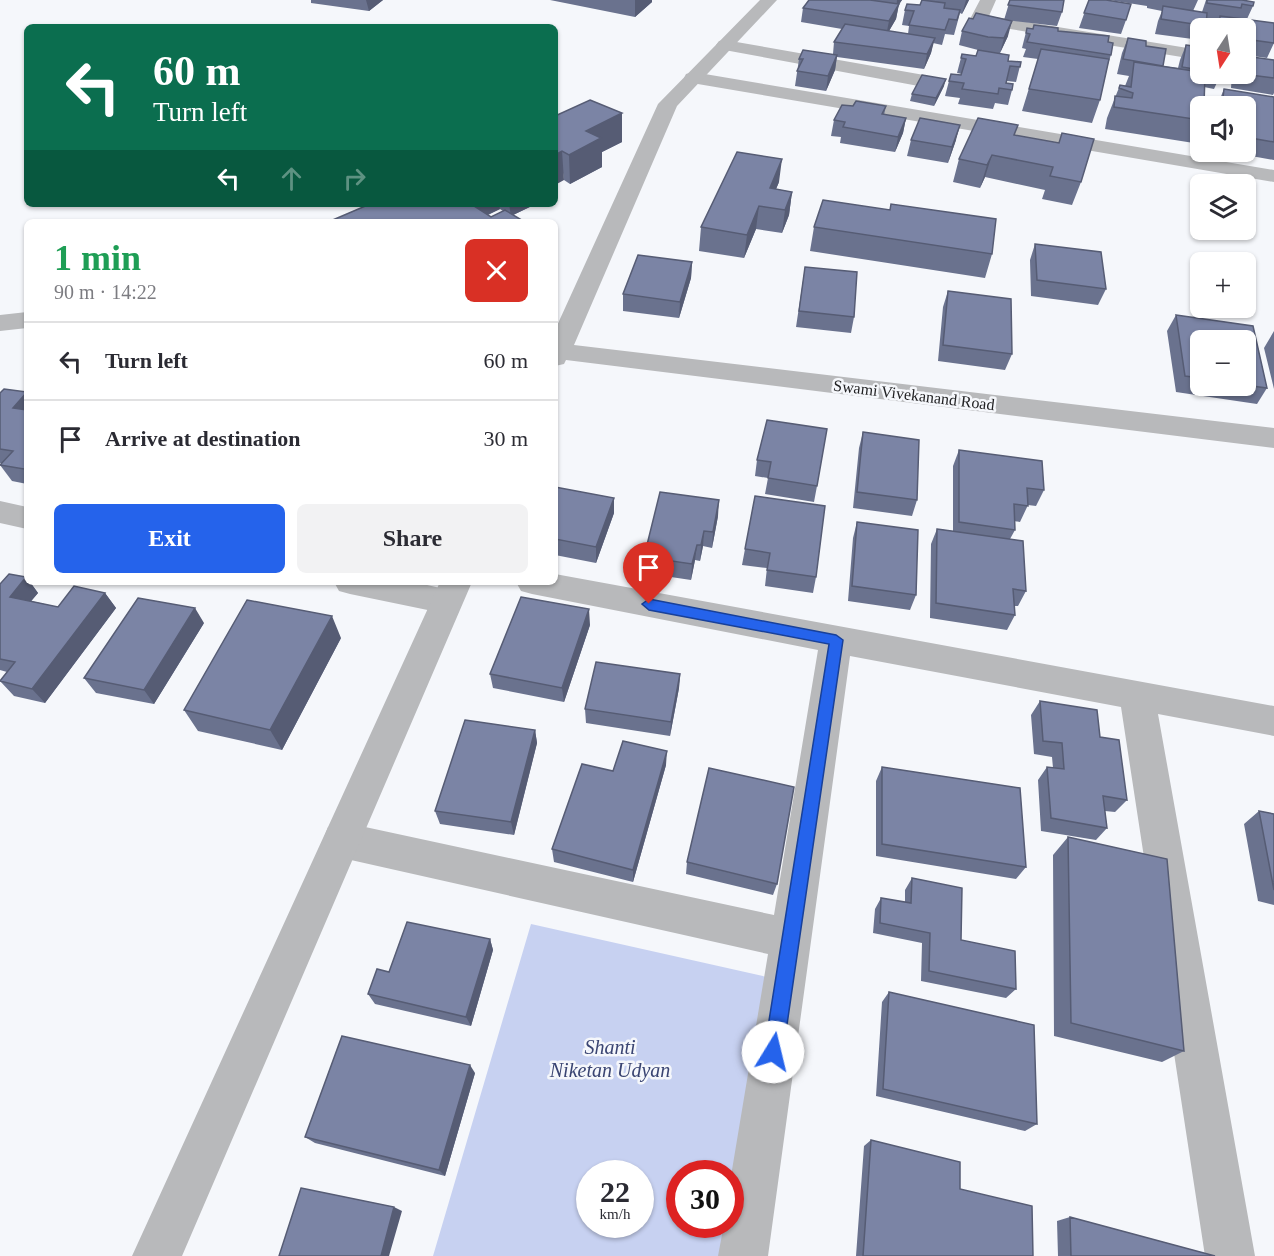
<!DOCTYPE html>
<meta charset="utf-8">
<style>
:root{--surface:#fff;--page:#f2f2f3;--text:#2b2b33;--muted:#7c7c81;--line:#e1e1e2;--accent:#2563eb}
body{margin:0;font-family:"Times New Roman",serif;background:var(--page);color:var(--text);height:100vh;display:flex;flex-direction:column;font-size:22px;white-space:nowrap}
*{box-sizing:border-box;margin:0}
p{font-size:20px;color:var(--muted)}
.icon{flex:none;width:33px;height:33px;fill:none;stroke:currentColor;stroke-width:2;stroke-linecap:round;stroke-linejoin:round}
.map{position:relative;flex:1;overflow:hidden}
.details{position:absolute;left:24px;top:219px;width:534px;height:366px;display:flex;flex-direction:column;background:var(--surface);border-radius:9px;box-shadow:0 2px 4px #0004}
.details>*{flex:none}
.hud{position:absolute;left:24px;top:24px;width:534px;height:183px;border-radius:9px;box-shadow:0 2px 4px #0004;background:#0b6e4f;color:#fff;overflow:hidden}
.needle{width:39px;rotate:192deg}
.fabs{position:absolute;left:1190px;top:18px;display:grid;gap:12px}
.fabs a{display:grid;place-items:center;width:66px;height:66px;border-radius:9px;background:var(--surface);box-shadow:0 2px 4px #0004;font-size:30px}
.speed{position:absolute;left:576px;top:1160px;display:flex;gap:12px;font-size:30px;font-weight:700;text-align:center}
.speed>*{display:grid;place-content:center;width:78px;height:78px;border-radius:50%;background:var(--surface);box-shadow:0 2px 4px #0004;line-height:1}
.speed small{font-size:15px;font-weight:400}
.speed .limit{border:9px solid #d22;background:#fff;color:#111}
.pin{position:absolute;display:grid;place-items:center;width:51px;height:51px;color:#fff;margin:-62px -26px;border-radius:50% 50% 50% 0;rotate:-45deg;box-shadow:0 0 6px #0007}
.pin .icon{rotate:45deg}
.me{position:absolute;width:66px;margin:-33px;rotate:9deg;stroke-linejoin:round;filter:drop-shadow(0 0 4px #0008)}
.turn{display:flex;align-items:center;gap:21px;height:126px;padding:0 30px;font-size:27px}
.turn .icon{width:78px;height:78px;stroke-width:2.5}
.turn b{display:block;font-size:42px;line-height:51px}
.lanes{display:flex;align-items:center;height:57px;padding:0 30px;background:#0003;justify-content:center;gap:30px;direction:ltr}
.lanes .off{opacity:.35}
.round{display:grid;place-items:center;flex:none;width:63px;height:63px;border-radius:9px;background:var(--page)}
.headline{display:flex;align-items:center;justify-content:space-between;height:102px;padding:0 30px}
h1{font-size:36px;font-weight:700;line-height:45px;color:#1e9e55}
.button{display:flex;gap:12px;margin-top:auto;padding:12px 30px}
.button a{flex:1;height:69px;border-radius:9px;background:var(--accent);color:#fff;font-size:24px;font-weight:700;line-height:69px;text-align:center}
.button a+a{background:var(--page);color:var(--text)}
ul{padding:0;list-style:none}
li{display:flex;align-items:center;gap:18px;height:78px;padding:0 30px;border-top:2px solid var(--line)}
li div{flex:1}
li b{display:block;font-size:22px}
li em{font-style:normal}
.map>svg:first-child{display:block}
</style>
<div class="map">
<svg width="1274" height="1256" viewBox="0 0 1274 1256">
<rect width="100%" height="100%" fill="#f5f7fb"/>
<path fill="#c7d1f1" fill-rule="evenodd" d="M531,924L767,977L728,1256H433ZM590,1173H640V1224H590ZM680,1173H730V1224H680Z"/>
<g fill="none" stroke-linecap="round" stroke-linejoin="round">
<path fill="#b8b9bb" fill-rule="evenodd" d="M980,0H996L989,16L1200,50V60L973,23L970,19Z
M725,40L924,75L931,77L933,81L931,85L924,87L719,49L716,45L719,41Z
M693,72L1274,170V182L686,82L684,78L686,74Z
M0,501L27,507V529L0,523Z
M555,574L1274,706V736L1158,714L1255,1256H1205L1121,707L850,656L768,1256H718L724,1224H730V1182L768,954L342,858L328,853L323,840L328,827L342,822L774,915L818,650L532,594L521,591L516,582H555Z
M334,582H414L458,592L463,601L458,610L447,614L350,594L339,591Z"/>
<path fill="#b8b9bb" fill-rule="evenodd" d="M760,0H777L677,106L574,345L1274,428V448L566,360L564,364L555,366V330L658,104Z
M27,312V328L0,331V315Z
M440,582H472L182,1256H132Z"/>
</g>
<path fill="#6a728e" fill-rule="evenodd" d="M311,0H383L369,11L311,3Z
M550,0H652V2L635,17Z
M809,0H902L899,4L896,19L889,31L908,34L909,26L902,25L905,10L920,5L922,0H969L962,14L960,13L954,35L945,34L942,45L933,43L931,53L924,69L837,57L835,70L826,91L795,86L799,59L833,54L834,42L842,29L801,22L803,8Z
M1010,0L1062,12L1057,26L1006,20L1008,36L1000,53L1008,61L1021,62L1016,82L1007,81L1006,83L1012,90L1008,105L995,103L993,109L958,104L960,98L945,96L949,81L961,75L962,74L957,73L962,54L976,56L978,50L959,45L962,31L1004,20Z
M1089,0L1126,20L1121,34L1079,28Z
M1109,0H1198L1193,11L1202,12L1206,0H1242L1253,6L1247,19L1274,43L1267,58L1245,55V28H1214L1218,20L1207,18L1205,28H1200V40L1155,34L1158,21L1162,11L1147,8V6Z
M1027,28L1058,31L1108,42L1111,55L1108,64L1100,100L1092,123L1022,111L1038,59L1023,57L1026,49L1022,48Z
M1128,38L1146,46L1163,66L1178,68L1180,60L1186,45L1200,47V74H1221L1214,89L1204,87V105L1203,106H1200V144L1105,129L1107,118L1120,85L1125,86L1129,76L1117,74L1122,53Z
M1274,60V93L1273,95L1231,88L1232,74H1245Z
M944,86L934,106L910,101L912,94Z
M1224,89L1274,97V160L1229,152H1245V106H1217Z
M853,106H886L884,115L906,118L903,133L895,152L840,143L841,137L831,136L834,120Z
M555,116L622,142L602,152V167L570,184L564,180Z
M1015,135L1081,182L1072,205L1042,199L1045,190L985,177L980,188L953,182L959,159Z
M911,140H956L948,163L907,156Z
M779,182L776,189L792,192L789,215L782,233L756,229L744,258L699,251L701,227Z
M370,204H536L513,215L525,222ZM500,209L503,211L491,217L488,215Z
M890,209L992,254L985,278L810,251L814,227Z
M1035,244L1106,289L1098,305L1031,296L1030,260Z
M692,262L691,278L679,318L623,311V294Z
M805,267L854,317L851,333L796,327Z
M948,291L1012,354L1005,370L938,361L943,307Z
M1176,315L1253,326L1267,388L1257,404L1176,392L1167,331ZM1200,340H1245V386H1200Z
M1274,331V389L1264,348Z
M27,392V484L12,481L0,465L2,463H0V393Z
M767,420L817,486L814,502L765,494L768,478L755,476L757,460Z
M863,432L917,500L912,516L853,508L859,448Z
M959,450L1044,490L1036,506L1028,505L1020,522L1014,521L1015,530L1010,539L1026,591L1018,606H1014L1015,615L1007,630L930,618L931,544L937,529L953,531V466Z
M555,487L614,513L596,563L555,555Z
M755,496L816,577L813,593L765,586L767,568L742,565Z
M718,516L712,548L703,546L700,561L695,560L691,580L644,573V557Z
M857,522L916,595L910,610L848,601L853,538Z
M30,582L38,593L31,601L58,607L105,593L116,608L45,703L14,696L0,681L7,672L0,670V584Z
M204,623L154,704L96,693L84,678Z
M590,625L564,702L493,688L490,674Z
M341,638L282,750L198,731L184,710Z
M680,674L679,688L670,736L586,723L585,709Z
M1040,701L1100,737L1127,800L1115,812L1105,811L1107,828L1096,840L1041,831L1038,780L1047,767L1053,768L1052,757L1034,754L1031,715Z
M535,730L537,743L514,835L440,824L435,811Z
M666,765L633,882L554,862L552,849L613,771Z
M882,767L1026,867L1016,879L876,856V781Z
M1259,811L1274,814V905L1258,901L1244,824Z
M1068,837L1184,1051L1162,1062L1054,1036L1053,855Z
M687,862L777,884L773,895L686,874Z
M912,878L961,940L1016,989L1006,998L921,981L922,943L873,933L875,909L881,898L905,902V890Z
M490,939L493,950L471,1026L375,1004L368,994L389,972Z
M889,992L1037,1124L1025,1131L876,1096L882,1002Z
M475,1073L445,1176L315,1143L305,1137Z
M871,1140L960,1189L1033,1256H856L864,1146Z
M1070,1217L1215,1256H1058L1057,1221Z"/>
<path fill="#565c74" d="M366,0H383L369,11Z
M635,0H652V2L635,17Z
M897,0H902L896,9Z
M966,0H969L962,14Z
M899,4L896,19L886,36L889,21Z
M1012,21L1008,36L1000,53L1004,38Z
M935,38L931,53L924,69L927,54Z
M837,55L835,70L826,91L828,76Z
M556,78L557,106L555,109V79Z
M946,79L944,86L934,106L936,98Z
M622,113V142L602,152V167L570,184L569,155L586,131Z
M906,118L903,133L895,152L898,137Z
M960,125L956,140L948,163L952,147Z
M562,151L564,180L555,185V155Z
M992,155L985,177L980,188L987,165Z
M782,159L779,182L768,208L770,188Z
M792,192L789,215L782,233L785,210Z
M460,204H499L500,209L472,222Z
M509,204H536L511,216Z
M759,206L756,229L744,258L747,235Z
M692,262L691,278L679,318L680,302Z
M27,392V420L13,408Z
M614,498V513L596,563V547Z
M719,500L718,516L712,548L713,532Z
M704,531L703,546L700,561L701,545Z
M697,545L695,560L691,580L692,564Z
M26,577L27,579V582H30L38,593L22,612L10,597Z
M105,593L116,608L45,703L32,689Z
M195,608L204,623L154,704L144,690Z
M589,609L590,625L564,702L562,688Z
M332,616L341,638L282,750L270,730Z
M680,674L679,688L670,736L671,722Z
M535,730L537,743L514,835L511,822Z
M667,751L666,765L633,882V870Z
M490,939L493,950L471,1026L466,1017Z
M470,1065L475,1073L445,1176L439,1170Z
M394,1207L402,1211L389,1256H381Z"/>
<path fill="#7b84a5" stroke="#565c74" stroke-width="1.5" d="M809,0H870L899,4L889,21L803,8Z
M922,0L945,3L944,8L960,10L957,20L949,19L945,30L909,25L914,11L905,10L907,4L920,5Z
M1010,0H1064L1062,12L1008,5Z
M1089,0H1106L1131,4L1126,20L1084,13Z
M1207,0H1242L1254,2L1253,6L1242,4L1241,8L1207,3Z
M1163,6L1207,13L1206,26L1161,19Z
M976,13L1012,21L1004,38L988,37L962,31L969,18L973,19Z
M1220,16L1274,23V43L1245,39V28H1219Z
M845,24L935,38L927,54L834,42Z
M1034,25L1058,28V31L1109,36L1108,42L1113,43L1111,55L1027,42L1030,34L1026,33L1027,28L1033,29Z
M1128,38L1146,41V46L1166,49L1163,66L1123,59Z
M1186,45L1200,47V70L1182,67Z
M1041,49L1109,59L1100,100L1029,89Z
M803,50L837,55L828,76L797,71L803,59H799Z
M978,50L1009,55L1008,61L1021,62L1020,67L1010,66L1006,83L1013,84L1012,90L999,88L998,94L962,89L964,83L949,81L951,74L961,75L966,59L961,58L962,54L976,56Z
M1245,56L1274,60V78L1242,74H1245Z
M1134,62L1200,72V74H1205L1204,105L1191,103V105L1200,107V120L1114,107L1115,96L1132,98L1133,93L1119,88L1120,85L1131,87Z
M922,75L946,79L936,98L912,94Z
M1224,89L1274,97V142L1245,137V106H1222Z
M590,100L622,113L586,131L601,138L569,155L562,151L555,155V116Z
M856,101L886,106L882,114L906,118L898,137L843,127L845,122L834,120L842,105L853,106Z
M920,118L960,125L952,147L911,140Z
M978,118L1018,125L1014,135L1059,143L1062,133L1094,139L1081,182L1050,176L1053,167L992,155L987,165L959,159Z
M737,152L782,159L770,188L792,192L785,210L759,206L747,235L701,227Z
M823,200L890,210L891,204L996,219L992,254L814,227Z
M370,204H471L491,217L505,210L525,222H328Z
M1035,244L1101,252L1106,289L1037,280Z
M638,255L692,262L680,302L623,294Z
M805,267L857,272L854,317L799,311Z
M948,291L1011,299L1012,354L943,345Z
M1176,315L1253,326L1267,388L1245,385V340H1200V378L1185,376Z
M4,389L27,392L13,408L27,410V466L24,469L0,465L13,451L0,449V393Z
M767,420L827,429L817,486L768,478L771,462L757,460Z
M863,432L919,440L917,500L857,492Z
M959,450L1042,461L1044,490L1027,488L1028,506L1014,504L1015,530L959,522Z
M555,487L614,498L596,547L555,539Z
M660,492L719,500L713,532L704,531L701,545H697L692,564L644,557Z
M755,496L825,506L816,577L767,570L770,553L745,549Z
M857,522L918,530L916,595L852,586Z
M937,529L1023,541L1026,591L1013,589L1015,615L936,603Z
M9,574L26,577L10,597L58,607L74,586L105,593L32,689L0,681L15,662L0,659V584Z
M521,597L589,609L562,688L490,674Z
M138,598L195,608L144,690L84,678Z
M247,600L332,616L270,730L184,710Z
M596,662L680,674L671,722L585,709Z
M1040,701L1097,710L1100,737L1119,740L1127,800L1103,796L1107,828L1051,818L1047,767L1064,769L1062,743L1043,741Z
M465,720L535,730L511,822L435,811Z
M623,741L667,751L633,870L552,849L582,764L613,771Z
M882,767L1020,788L1026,867L882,844Z
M709,768L794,787L777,884L687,862Z
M1259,811L1274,814V890Z
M1068,837L1167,859L1184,1051L1071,1023Z
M912,878L962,888L961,940L1015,951L1016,989L929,971L930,933L880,923L881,898L911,903Z
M407,922L490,939L466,1017L368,994L377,969L389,972Z
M889,992L1034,1025L1037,1124L883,1089Z
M342,1036L470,1065L439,1170L305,1137Z
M871,1140L960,1162V1189L1032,1206L1033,1256H863Z
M301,1188L394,1207L381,1256H279Z
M1070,1217L1215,1256H1071Z"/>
<path fill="#2563eb" stroke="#184099" stroke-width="1.5" d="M649,599L836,635L843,640L783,1052L780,1059L773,1061L767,1059L764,1052L829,644L649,610L642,604Z"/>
<g text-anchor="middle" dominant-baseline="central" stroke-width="5" stroke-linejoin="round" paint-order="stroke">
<g font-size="16" fill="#212123" stroke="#f5f7fb">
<text transform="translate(914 395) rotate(7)">Swami Vivekanand Road</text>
</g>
<g font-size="20" font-style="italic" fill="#394472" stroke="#f5f7fb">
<text x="610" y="1047">Shanti<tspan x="610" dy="23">Niketan Udyan</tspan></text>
</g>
</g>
</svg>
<div class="fabs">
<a><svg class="needle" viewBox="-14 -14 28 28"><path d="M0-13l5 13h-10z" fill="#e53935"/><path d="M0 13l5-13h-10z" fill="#7c7c81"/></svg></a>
<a><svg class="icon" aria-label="sound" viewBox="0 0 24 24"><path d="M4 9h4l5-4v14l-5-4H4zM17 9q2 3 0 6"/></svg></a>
<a><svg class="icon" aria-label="layers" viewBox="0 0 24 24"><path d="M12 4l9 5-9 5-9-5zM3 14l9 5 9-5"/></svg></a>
<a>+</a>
<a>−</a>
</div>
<div class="speed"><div>22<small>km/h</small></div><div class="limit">30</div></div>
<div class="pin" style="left:649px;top:604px;background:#d93025"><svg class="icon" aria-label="arrive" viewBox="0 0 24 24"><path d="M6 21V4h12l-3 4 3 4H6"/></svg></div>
<svg class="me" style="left:773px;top:1052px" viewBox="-20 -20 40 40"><circle r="19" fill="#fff"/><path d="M0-13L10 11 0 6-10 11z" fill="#2563eb"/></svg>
<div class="hud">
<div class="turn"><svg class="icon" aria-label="left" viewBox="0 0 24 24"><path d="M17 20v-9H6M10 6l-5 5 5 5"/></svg><div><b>60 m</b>Turn left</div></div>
<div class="lanes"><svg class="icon" aria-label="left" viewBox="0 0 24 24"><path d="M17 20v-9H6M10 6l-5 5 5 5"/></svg><svg class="icon off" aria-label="ahead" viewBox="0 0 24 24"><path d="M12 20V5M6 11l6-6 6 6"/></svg><svg class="icon off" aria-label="right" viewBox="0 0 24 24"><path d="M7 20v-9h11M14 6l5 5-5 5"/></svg></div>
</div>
<section class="details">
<div class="headline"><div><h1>1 min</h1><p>90 m · 14:22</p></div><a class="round" style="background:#d93025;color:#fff"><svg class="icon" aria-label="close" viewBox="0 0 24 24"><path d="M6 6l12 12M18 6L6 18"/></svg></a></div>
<ul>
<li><svg class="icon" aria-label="left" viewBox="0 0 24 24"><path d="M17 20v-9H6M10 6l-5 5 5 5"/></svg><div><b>Turn left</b></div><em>60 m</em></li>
<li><svg class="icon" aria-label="arrive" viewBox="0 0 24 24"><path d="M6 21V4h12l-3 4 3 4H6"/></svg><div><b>Arrive at destination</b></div><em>30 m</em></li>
</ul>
<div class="button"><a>Exit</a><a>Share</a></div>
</section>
</div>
